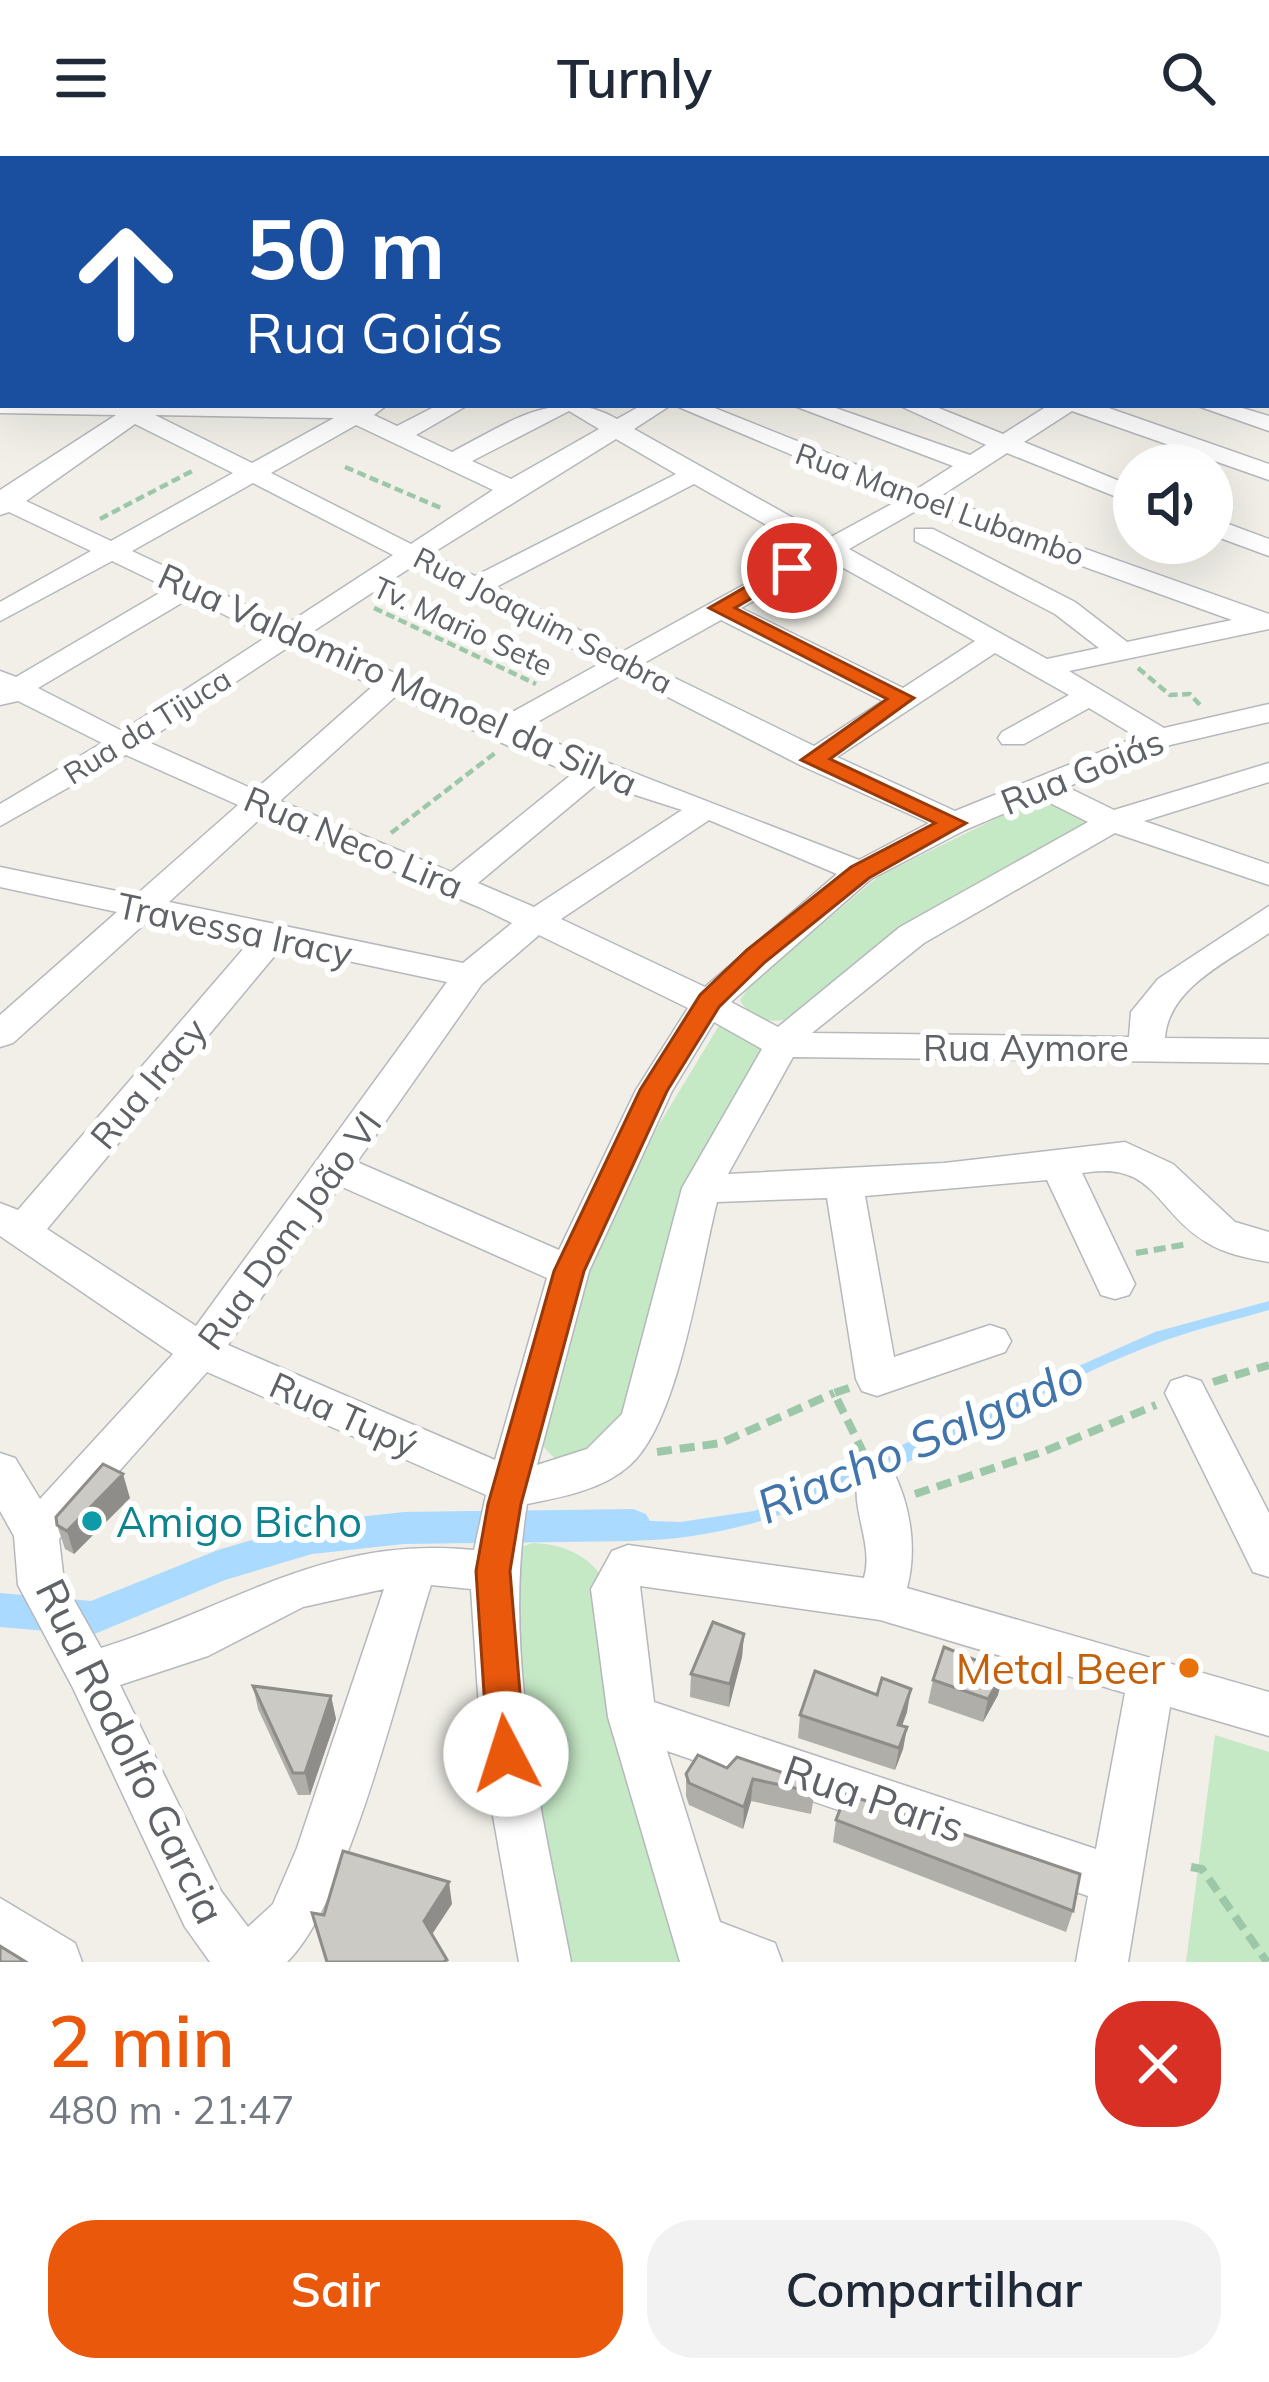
<!DOCTYPE html>
<html lang="pt">
<meta charset="utf-8">
<style>
:root{--surface:#fff;--page:#f2f2f3;--text:#1f2937;--muted:#747a83;--accent:#ea580c}
body{margin:0;font-family:Mulish,sans-serif;background:var(--page);color:var(--text);height:100vh;display:flex;flex-direction:column;font-size:45px;white-space:nowrap}
*{box-sizing:border-box;margin:0}
p{font-size:39px;color:var(--muted)}
.icon{flex:none;width:66px;height:66px;fill:none;stroke:currentColor;stroke-width:2;stroke-linecap:round;stroke-linejoin:round}
.map{position:relative;height:1806px;overflow:hidden}
.drawer{display:flex;flex-direction:column;background:var(--surface);flex:1}
.drawer>*{flex:none}
.top-card{position:absolute;left:0px;top:0px;width:1269px;height:252px;box-shadow:0 12px 48px #0002;background:#1a4fa0;color:#fff;overflow:hidden}
.fabs{position:absolute;left:1113px;top:288px;display:grid;gap:24px}
.fabs a{display:grid;place-items:center;width:120px;height:120px;border-radius:50%;background:var(--surface);box-shadow:0 12px 48px #0002;font-size:60px}
.pin{position:absolute;display:grid;place-items:center;width:102px;height:102px;color:#fff;margin:-51px;border:6px solid #fff;border-radius:50%;box-shadow:0 3px 12px #0007}
.me{position:absolute;width:132px;margin:-66px;rotate:355deg;stroke-linejoin:round;filter:drop-shadow(0 0 9px #0008)}
.turn{display:flex;align-items:center;gap:42px;height:252px;padding:0 48px;font-size:54px}
.turn .icon{width:156px;height:156px;stroke-width:2.5}
.turn b{display:block;font-size:84px;line-height:102px}
.round{display:grid;place-items:center;flex:none;width:126px;height:126px;border-radius:48px;background:var(--page)}
.head{display:flex;align-items:center;justify-content:space-between;height:204px;padding:0 48px}
h1{font-size:72px;font-weight:600;line-height:90px;color:var(--accent)}
.action{display:flex;gap:24px;margin-top:auto;padding:24px 48px}
.action a{flex:1;height:138px;border-radius:48px;background:var(--accent);color:#fff;font-size:48px;font-weight:600;line-height:138px;text-align:center}
.action a+a{background:var(--page);color:var(--text)}
header{display:flex;justify-content:space-between;align-items:center;height:156px;padding:0 48px;background:var(--surface);font-size:54px;font-weight:600}
.map>svg:first-child{display:block}
</style>
<header><svg class="icon" aria-label="menu" viewBox="0 0 24 24"><path d="M4 6h16M4 12h16M4 18h16"/></svg>Turnly<svg class="icon" aria-label="search" viewBox="0 0 24 24"><circle cx="10" cy="10" r="6"/><path d="M15 15l6 6"/></svg></header>
<div class="map">
<svg width="1269" height="1806" viewBox="0 0 1269 1806">
<rect width="100%" height="100%" fill="#f1efe8"/>
<path fill="#c5e8c5" d="M1042,640L1089,659L1088,667L794,862C770,867 753,867 740,844L751,828L879,720Z
M720,868L764,891L625,1267L575,1310L555,1303L532,1278L536,1253L617,1038Z
M533,1387C565,1389 585,1397 605,1424L688,1806H570L521,1591L512,1394Z
M1215,1579L1269,1596V1806H1186Z"/>
<path fill="#aadaff" d="M1269,1145V1154C1234,1164 1197,1173 1163,1185C979,1252 799,1402 595,1383L596,1363L680,1366L754,1355L1155,1176Z"/>
<g fill="none" stroke-linecap="round" stroke-linejoin="round">
<path fill="#aadaff" fill-rule="evenodd" d="M633,1353L646,1358L652,1369L646,1380L633,1385L404,1388L312,1398L225,1424L92,1479L0,1471V1437L91,1445L218,1394L312,1366L404,1356Z"/>
<g stroke="#b5b8bc" stroke-width="3">
<path id="minor" d="M8,0H28L6,3Z
M132,0H152L130,3Z
M207,0H232L234,3H209Z
M365,0H393L363,3Z
M528,0H554L556,3H530Z
M708,0H734L736,3H710Z
M836,0H861L834,3Z
M884,0H911L913,3H886Z
M1061,0H1089L1091,3H1063Z
M1185,0H1210L1183,3Z
M1240,0H1268L1269,4L1266,7Z
M3,19V35L0,36V20Z
M1266,56L1269,57V69L1266,68Z
M0,58H3V70H0Z
M0,123H3V135H0Z
M0,178H3V192H0Z
M1266,190L1269,191V205L1266,204Z
M0,243L3,249H387L374,259L397,270L438,249H468L416,279L452,296C506,268 558,229 617,263L642,249H671L634,273L829,382L899,344L674,249H707L917,333L953,310L792,249H827L970,299L986,289L898,249H931L1003,278L1049,249H1100L1269,308V324L1072,255L1024,286L1134,331V348L1007,297L939,341L1269,458V473L1069,515L1164,572L1269,548V566L1170,589L1067,631L1114,654L1269,607V626L1144,665L1269,708V729L1115,677L924,787L812,877L1129,881L1131,856L1158,823L1269,750V777C1231,804 1168,831 1165,882L1269,883V907L793,901L728,1018L944,1007L1125,986L1173,1008L1235,1066L1269,1076V1106C1247,1102 1225,1098 1206,1086C1154,1054 1155,1004 1082,1017L1135,1128L1129,1139L1115,1143L1101,1139L1047,1024L865,1040L894,1201L990,1169L1005,1174L1011,1185L1005,1196L877,1240L862,1235L856,1223L827,1042L717,1046C700,1112 679,1266 630,1309C602,1334 562,1341 527,1348C502,1500 542,1656 571,1806H519L482,1598L471,1433L431,1429C402,1520 349,1746 287,1806H210L185,1771L73,1532L18,1429L14,1380L0,1355V1297L15,1302L40,1343L173,1198L0,1080V1047L18,1054L251,784L150,763L13,887L0,891V859L117,756L0,731V711L136,739L238,649L126,599L0,670V648L102,587L18,545L0,549V515L16,521L168,432L112,405L0,465V446L91,395L9,356L0,359V334L116,259L0,257ZM569,255L599,273L511,323L472,305ZM155,259L334,262L252,307ZM135,268L233,317L111,385L26,345ZM356,269L493,334L411,388L271,317ZM616,283L676,318L475,420L431,398ZM253,327L393,399L287,468L132,395ZM694,328L809,393L622,496L496,431ZM921,352L1232,464L1127,486L1075,446L933,373H915V385L1055,458L1099,492L1047,503L849,393ZM829,404L975,485L903,532L741,452ZM413,410L601,507L498,564L309,478ZM190,442L268,480L122,575L38,532ZM721,464L883,545L814,590L644,507ZM290,490L373,530L255,634L146,585ZM995,497L1069,539L1002,576L998,582L1002,588H1024L1089,552L1137,581L955,655L837,601ZM623,518L802,610L929,667L859,704L523,574ZM396,540L572,618L451,716L280,645ZM598,627L682,654L534,751L478,727ZM1040,642L1088,666L900,771L778,871L731,846L871,723L965,674ZM263,660L481,752L512,767L463,807L169,746ZM709,664L837,718L705,831L561,763ZM539,779L688,852L636,934L559,1094L357,1006L482,828ZM282,791L447,826L196,1170L47,1073ZM714,866L762,893L682,1032L622,1258L587,1293L537,1309L589,1115L672,935ZM340,1030L547,1122L495,1304L228,1189ZM207,1216L486,1339L474,1394C324,1379 237,1450 101,1492L64,1426L59,1383ZM384,1433L297,1692L273,1748L248,1771L221,1735L120,1529L208,1500L303,1451Z
M1195,249H1232L1269,260V275Z
M1212,362L1269,383V400L1212,379Z
M1186,1220L1201,1225L1269,1357V1421L1253,1416L1165,1237L1171,1225Z
M877,1310L893,1315C911,1351 917,1394 907,1432L1269,1536V1580L1170,1551L1128,1806H1076L1088,1740L667,1595L720,1766L775,1787L782,1806H680L608,1561L591,1433L612,1395L628,1389L864,1422C875,1386 846,1347 861,1315ZM640,1430L880,1464L1125,1537L1096,1693L654,1546Z
M0,1742L75,1787L82,1806H10L0,1799Z"/>
</g>
<path stroke="#9cc7a9" stroke-width="4.5" stroke-dasharray="9 4.5" stroke-linecap="butt" d="M345,311L441,352
M100,363L194,314
M374,452L536,528
M1138,512L1170,539L1190,538L1200,549
M391,677L495,597"/>
<path stroke="#9cc7a9" stroke-width="6" stroke-dasharray="12 6" stroke-linecap="butt" d="M1136,1097L1188,1088"/>
<path stroke="#9cc7a9" stroke-width="8" stroke-dasharray="15 8" stroke-linecap="butt" d="M1213,1226L1269,1209
M849,1232L834,1237L866,1302
M657,1296L721,1287L834,1237
M915,1338L1045,1295L1156,1249
M1191,1711L1202,1713L1267,1806"/>
<use href="#minor" fill="#fff" fill-rule="evenodd"/>
</g>
<path fill="#afaea9" d="M130,1342L74,1398L65,1393L57,1369Z
M744,1478L742,1501L729,1551L690,1541L691,1518Z
M933,1524L998,1539L983,1566L928,1547Z
M253,1530L331,1540L336,1563L310,1639H298L258,1553Z
M907,1556L902,1570L907,1571L903,1593L895,1614L798,1582L800,1559Z
M727,1612L816,1628L811,1658L751,1645L743,1673L689,1649L686,1640V1618Z
M836,1664L1073,1755L1066,1776L833,1686Z"/>
<path fill="#8f8d8a" d="M123,1318L130,1342L74,1398L67,1375Z
M744,1478L742,1501L729,1551L730,1528Z
M1004,1516L998,1539L983,1566L988,1543Z
M911,1533L907,1556L894,1591L898,1569Z
M331,1540L336,1563L310,1639L305,1617Z
M907,1571L903,1593L895,1614L899,1592Z
M753,1623L751,1645L743,1673L744,1651Z
M449,1726L452,1748L427,1786L424,1765Z"/>
<path fill="#cccac5" stroke="#8f8d8a" stroke-width="3" d="M103,1308L123,1318L67,1375L57,1369L56,1361Z
M713,1466L744,1478L730,1528L691,1518Z
M944,1491L1004,1516L988,1543L933,1524Z
M815,1515L877,1539L882,1522L911,1533L898,1569L907,1571L899,1592L800,1559Z
M253,1530L331,1540L305,1617H293Z
M698,1599L727,1612L737,1601L816,1628L813,1636L753,1623L744,1651L689,1627L686,1618Z
M846,1638L1080,1718L1073,1755L836,1664Z
M343,1695L449,1726L424,1765L447,1804L443,1806H327L312,1757L324,1759Z
M0,1790L26,1806H0Z"/>
<path fill="#ea580c" stroke="#983908" stroke-width="3" d="M785,408L802,412L735,452L914,542L830,603L966,667L869,722L765,806L719,851L667,935L584,1115L521,1348L510,1415L525,1598L520,1610L506,1615L493,1610L488,1598L476,1415L488,1348L554,1115L640,934L700,839L747,794L851,711L935,667L801,604L887,543L709,452Z"/>
<circle fill="#0f9aa8" stroke="#fff" stroke-width="4.5" cx="92" cy="1365" r="12"/>
<circle fill="#e8710a" stroke="#fff" stroke-width="4.5" cx="1189" cy="1512" r="12"/>
<g text-anchor="middle" dominant-baseline="central" stroke-width="12" stroke-linejoin="round" paint-order="stroke">
<g font-size="30" fill="#5f6368" stroke="#fff">
<text transform="translate(940 348) rotate(20)">Rua Manoel Lubambo</text>
<text transform="translate(543 464) rotate(27)">Rua Joaquim Seabra</text>
<text transform="translate(463 470) rotate(25)">Tv. Mario Sete</text>
<text transform="translate(147 570) rotate(-32)">Rua da Tijuca</text>
</g>
<g font-size="36" fill="#5f6368" stroke="#fff">
<text transform="translate(398 523) rotate(24)">Rua Valdomiro Manoel da Silva</text>
<text transform="translate(1082 615) rotate(-22)">Rua Goiás</text>
<text transform="translate(354 686) rotate(23)">Rua Neco Lira</text>
<text transform="translate(235 773) rotate(12)">Travessa Iracy</text>
<text x="1026" y="891">Rua Aymore</text>
<text transform="translate(148 927) rotate(-50)">Rua Iracy</text>
<text transform="translate(289 1074) rotate(-54)">Rua Dom João VI</text>
<text transform="translate(344 1258) rotate(24)">Rua Tupý</text>
</g>
<g font-size="42" fill="#0d838f" stroke="#fff" text-anchor="start">
<text x="116" y="1365">Amigo Bicho</text>
</g>
<g font-size="42" fill="#c56008" stroke="#fff" text-anchor="end">
<text x="1165" y="1512">Metal Beer</text>
</g>
<g font-size="42" fill="#5f6368" stroke="#fff">
<text transform="translate(131 1595) rotate(64)">Rua Rodolfo Garcia</text>
<text transform="translate(874 1642) rotate(19)">Rua Paris</text>
</g>
<g font-size="48" font-style="italic" fill="#4174aa" stroke="#fff">
<text transform="translate(920 1284) rotate(-23)">Riacho Salgado</text>
</g>
</g>
</svg>
<div class="fabs">
<a><svg class="icon" aria-label="sound" viewBox="0 0 24 24"><path d="M4 9h4l5-4v14l-5-4H4zM17 9q2 3 0 6"/></svg></a>
</div>
<div class="pin" style="left:792px;top:412px;background:#d93025"><svg class="icon" aria-label="arrive" viewBox="0 0 24 24"><path d="M6 21V4h12l-3 4 3 4H6"/></svg></div>
<svg class="me" style="left:506px;top:1598px" viewBox="-20 -20 40 40"><circle r="19" fill="#fff"/><path d="M0-13L10 11 0 6-10 11z" fill="#ea580c"/></svg>
<div class="top-card">
<div class="turn"><svg class="icon" aria-label="ahead" viewBox="0 0 24 24"><path d="M12 20V5M6 11l6-6 6 6"/></svg><div><b>50 m</b>Rua Goiás</div></div>
</div>
</div>
<section class="drawer">
<div class="head"><div><h1>2 min</h1><p>480 m · 21:47</p></div><a class="round" style="background:#d93025;color:#fff"><svg class="icon" aria-label="close" viewBox="0 0 24 24"><path d="M6 6l12 12M18 6L6 18"/></svg></a></div>
<div class="action"><a>Sair</a><a>Compartilhar</a></div>
</section>
